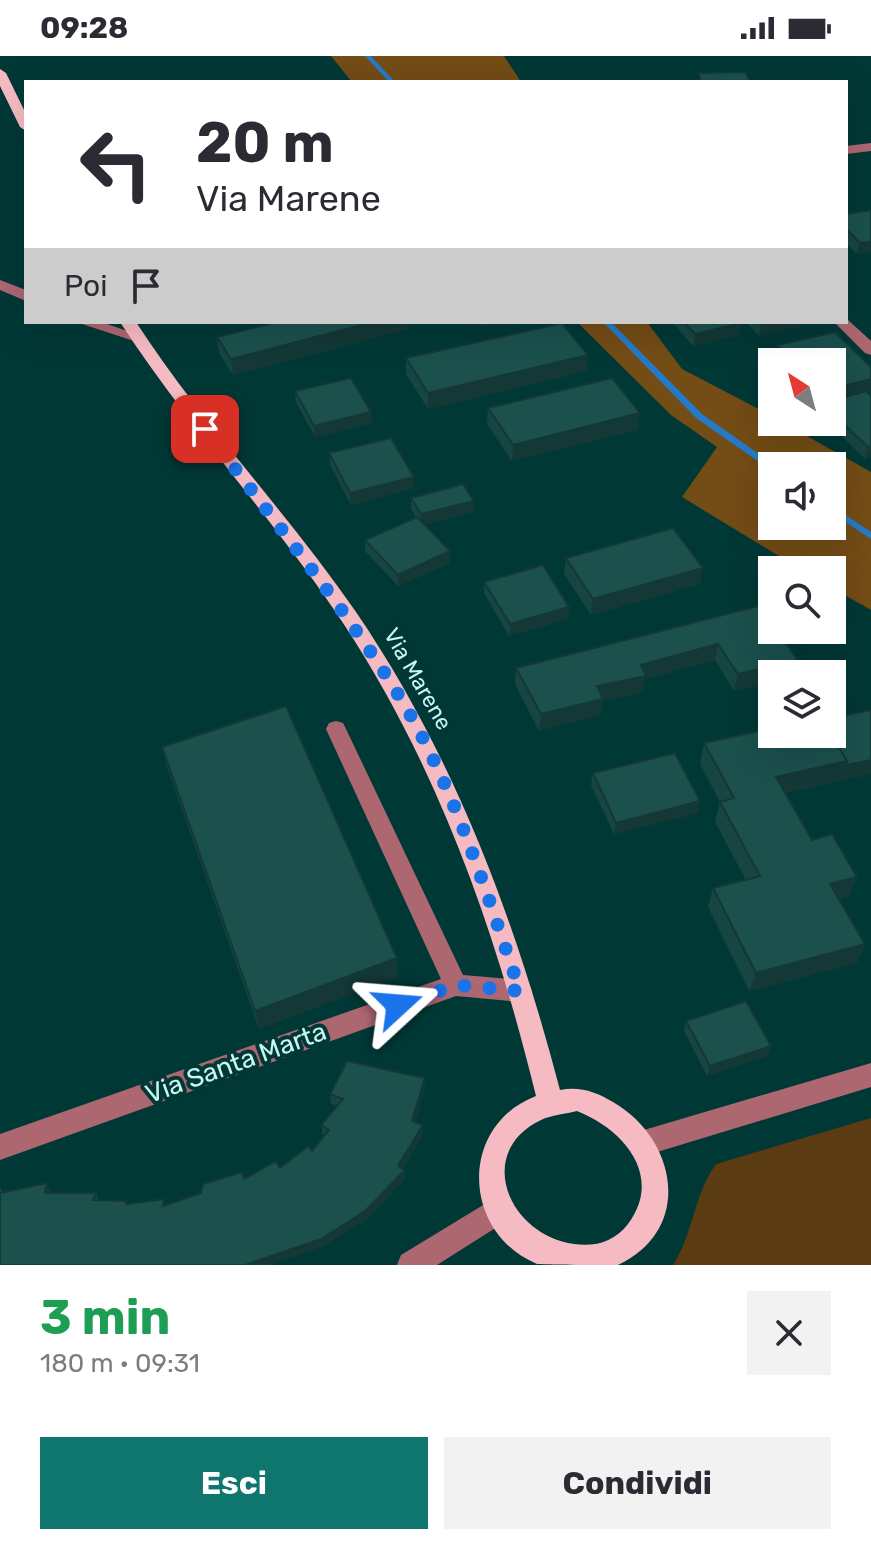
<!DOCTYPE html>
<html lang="it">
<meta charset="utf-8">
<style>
:root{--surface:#fff;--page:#f2f2f3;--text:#2b2b33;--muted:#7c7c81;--accent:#0f766e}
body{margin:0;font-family:Rubik,sans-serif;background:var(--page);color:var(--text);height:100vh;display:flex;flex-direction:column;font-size:30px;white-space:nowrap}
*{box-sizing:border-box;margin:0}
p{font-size:26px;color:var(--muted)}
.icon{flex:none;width:44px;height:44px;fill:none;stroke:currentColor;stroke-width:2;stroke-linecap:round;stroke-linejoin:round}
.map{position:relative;height:1209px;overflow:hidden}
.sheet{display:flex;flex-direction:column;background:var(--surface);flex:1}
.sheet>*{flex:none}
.hud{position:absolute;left:24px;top:24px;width:824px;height:244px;border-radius:0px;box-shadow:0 8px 32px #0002;background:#fff;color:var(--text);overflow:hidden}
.needle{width:52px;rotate:324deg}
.buttons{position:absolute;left:758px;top:292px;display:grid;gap:16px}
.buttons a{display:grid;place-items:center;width:88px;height:88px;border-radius:0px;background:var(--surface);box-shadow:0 8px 32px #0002;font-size:40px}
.pin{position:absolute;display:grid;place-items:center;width:68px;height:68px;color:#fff;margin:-34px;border-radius:16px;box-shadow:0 4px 12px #0006}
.me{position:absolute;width:88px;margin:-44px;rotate:71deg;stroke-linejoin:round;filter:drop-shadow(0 0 6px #0008)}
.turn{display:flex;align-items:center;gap:28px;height:168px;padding:0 40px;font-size:36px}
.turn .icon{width:104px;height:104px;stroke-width:2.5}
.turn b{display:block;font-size:56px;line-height:68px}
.then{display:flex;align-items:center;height:76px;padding:0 40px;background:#0003;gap:16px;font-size:30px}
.round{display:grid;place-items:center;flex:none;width:84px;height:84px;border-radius:0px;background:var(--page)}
.summary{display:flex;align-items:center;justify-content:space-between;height:136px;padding:0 40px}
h1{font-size:48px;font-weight:700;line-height:60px;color:#1e9e55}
.action{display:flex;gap:16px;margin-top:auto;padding:16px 40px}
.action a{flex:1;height:92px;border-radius:0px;background:var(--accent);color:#fff;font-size:32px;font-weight:700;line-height:92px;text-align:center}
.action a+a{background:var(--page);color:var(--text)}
.status{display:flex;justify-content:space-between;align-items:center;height:56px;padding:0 40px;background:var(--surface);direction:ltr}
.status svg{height:22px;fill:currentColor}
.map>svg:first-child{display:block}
</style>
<div class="status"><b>09:28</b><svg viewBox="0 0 49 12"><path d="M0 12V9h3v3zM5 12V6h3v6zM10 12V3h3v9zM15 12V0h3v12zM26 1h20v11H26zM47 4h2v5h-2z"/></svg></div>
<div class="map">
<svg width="871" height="1209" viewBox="0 0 871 1209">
<rect width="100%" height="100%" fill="#003836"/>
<path fill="#5a3b12" d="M871,1062V1209H673C694,1176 693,1140 716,1108Z"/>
<path fill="#734c16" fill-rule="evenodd" d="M331,0H504L521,26H352Z
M577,266H647L682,313L772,360V366H782L871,416V554L832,532V514H802L682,441L717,391L671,359ZM772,410H832V470H772Z"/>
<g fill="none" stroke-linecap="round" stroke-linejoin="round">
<path fill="#257ac7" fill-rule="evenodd" d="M365,0H371L395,26H389Z
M603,266H611L702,358L776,410H772V414L769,413L696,362Z
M832,450L871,476V483L832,457Z"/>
<path fill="#ad6771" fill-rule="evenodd" d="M871,87V95L846,98V90Z
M0,224L26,234V245L0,234Z
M846,262L871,285V299L865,297L834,266H846Z
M76,266H101L145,281L137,286Z
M336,665L343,667L346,673L463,919L520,924L529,927L532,935L529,943L520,946L456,940L0,1104V1078L441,923L326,673L329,667Z
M871,1007V1031L644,1100L635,1096L631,1087L635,1078L644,1074Z
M498,1140L508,1144L512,1154L508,1164L437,1209H397L401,1199Z"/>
<path fill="#f6bbc2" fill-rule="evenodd" d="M0,13L6,17L26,58V75L20,71L0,30Z
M120,266H136C202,368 287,456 356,556C455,701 516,866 560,1034C580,1030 596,1036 613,1046C677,1083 694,1173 618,1209C598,1209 554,1209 537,1208C462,1177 458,1070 536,1040C495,873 438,711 343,567C274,463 188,371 120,266ZM577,1055C623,1073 664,1120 628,1168C614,1186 595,1191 574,1188C508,1179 474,1096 541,1064C551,1059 566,1058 577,1055Z"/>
</g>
<path fill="#174542" d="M871,154L857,198L846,187V158Z
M672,266H741L742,267L740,279L693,290Z
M746,266H800L799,270L759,280Z
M409,273L233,319L219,297L217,281Z
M778,289L871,311V401L865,403L827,366H832V306H775Z
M406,302L587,315L428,353L406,318Z
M295,335L372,367L315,381L296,346Z
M488,352L638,374L512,405L487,368Z
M329,397L414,421V432L351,449L330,409Z
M411,442L474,445V456L424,469L450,507L398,530L365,495V484L416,461L411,453Z
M566,502L700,528L591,559L564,518Z
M484,526L569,551L568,563L509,580L484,537Z
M758,550L772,618V626L734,635L715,604L645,623L643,636L603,645L601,659L539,675L515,628L516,612Z
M871,654V718L785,737L812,784L857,821L849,840L839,843L865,888L857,907L749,935L708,851L713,832L746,824L715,766L720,746L700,708L704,687L772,678Z
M162,691L397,902L398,921L259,973L167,711Z
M593,717L698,757L614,778L591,729Z
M686,965L771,990L767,1000L707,1020L684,975Z
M425,1022V1032L415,1066L423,1069V1078L403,1113L405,1123L366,1164L322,1191L0,1209V1131L3,1137H96L99,1144L126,1145L128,1148L166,1149L280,1112L312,1095L324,1080L323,1079L321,1069L337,1050L331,1048L330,1038Z"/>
<path fill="#133836" d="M871,186V196L857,198L860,187Z
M373,266H409V273L233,319L231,303Z
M479,266H504L478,272Z
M771,266H800L799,270L759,280L761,268Z
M742,267L740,279L693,290L695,278Z
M588,299L587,315L428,353V337Z
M871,323V338L832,349V333Z
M371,356L372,367L315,381L314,370Z
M640,357L638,374L512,405L513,389Z
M871,390V401L865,403L868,391Z
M414,421V432L351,449L350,437Z
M474,445V456L421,470V458Z
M450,495V507L398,530V519Z
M703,512L700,528L591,559L593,543Z
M569,551L568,563L509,580L510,568Z
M718,588L715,604L645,623L643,636L603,645L601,659L539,675L541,658L641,609Z
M798,604L794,618H772V626L734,635L738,618Z
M871,704V718L770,741L776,721L847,705Z
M700,745L698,757L614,778L616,767Z
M857,821L849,840L823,847L830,828Z
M865,888L857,907L749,935L756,917Z
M397,902L398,921L259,973L255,955Z
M771,990L767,1000L707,1020L710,1010Z
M425,1022V1032L412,1075V1065Z
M423,1069V1078L399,1120L398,1110Z
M405,1114V1123L366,1164L322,1191L272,1209H245Z
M47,1127L52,1136L45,1137Z"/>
<path fill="#1b504d" stroke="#133836" stroke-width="2" d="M746,16L750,26H694L693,24H700L698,17Z
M871,154V186L860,187L846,173V158Z
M277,266H373L231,303L217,281Z
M684,266H741L742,267L695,278Z
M562,267L588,299L428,337L406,302Z
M835,276L871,311V323L832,333V306H794L778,289Z
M351,322L371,356L314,370L295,335Z
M612,322L640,357L513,389L488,352Z
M866,335L871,340V390L868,391L832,357V345Z
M391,382L414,421L350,437L329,397Z
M463,428L474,445L421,458L411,442Z
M417,461L450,495L398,519L365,484Z
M673,472L703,512L593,543L566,502Z
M543,509L569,551L510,568L484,526Z
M758,550L772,569V574H776L798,604L738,618L718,588L641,609L646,620L597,630L603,643L541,658L516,612Z
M286,650L397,902L255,955L162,691Z
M871,654V704L846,709L847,705L831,678L832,662Z
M772,672V678H831L847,705L776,721L812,784L832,778L857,821L830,828L865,888L756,917L713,832L760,820L720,746L734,742L704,687Z
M675,697L700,745L616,767L593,717Z
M746,945L771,990L710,1010L686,965Z
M347,1005L425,1022L412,1065L423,1069L398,1110L405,1114L365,1155L321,1183L245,1209H0V1137L47,1127L45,1137H96L93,1144L126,1145V1148L164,1143L163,1150L201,1137L203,1128L242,1116L244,1123L276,1105L280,1112L308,1090L312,1095L329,1074L321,1069L343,1043L330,1038Z"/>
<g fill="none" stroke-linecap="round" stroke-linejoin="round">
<path stroke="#1a73e8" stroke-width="14" stroke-dasharray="0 25.2" d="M205,373C273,464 345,551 404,648C456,736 487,839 520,935L456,929L398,949"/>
</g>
<g text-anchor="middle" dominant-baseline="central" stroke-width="8" stroke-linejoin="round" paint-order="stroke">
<g font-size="22" fill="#c9f6f2" stroke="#003836">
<text transform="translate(418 623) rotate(60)">Via Marene</text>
</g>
<g font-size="26" fill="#c9f6f2" stroke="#003836">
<text transform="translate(236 1007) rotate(-20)">Via Santa Marta</text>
</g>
</g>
</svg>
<div class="buttons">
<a><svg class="needle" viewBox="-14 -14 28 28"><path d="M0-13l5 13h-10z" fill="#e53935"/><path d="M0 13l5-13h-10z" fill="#7c7c81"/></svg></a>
<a><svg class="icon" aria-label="sound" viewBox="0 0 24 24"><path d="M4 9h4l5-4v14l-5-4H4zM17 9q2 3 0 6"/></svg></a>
<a><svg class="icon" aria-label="search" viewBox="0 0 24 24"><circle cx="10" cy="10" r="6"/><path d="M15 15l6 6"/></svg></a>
<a><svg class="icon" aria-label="layers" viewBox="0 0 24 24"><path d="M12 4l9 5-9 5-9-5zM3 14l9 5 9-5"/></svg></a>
</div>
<div class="pin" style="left:205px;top:373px;background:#d93025"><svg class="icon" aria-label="arrive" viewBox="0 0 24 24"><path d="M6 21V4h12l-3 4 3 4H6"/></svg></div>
<svg class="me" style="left:398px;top:949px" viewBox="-20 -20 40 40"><path d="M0-17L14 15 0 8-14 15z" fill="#1a73e8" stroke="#fff" stroke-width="4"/></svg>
<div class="hud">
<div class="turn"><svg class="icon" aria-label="left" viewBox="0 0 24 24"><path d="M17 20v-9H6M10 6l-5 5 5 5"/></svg><div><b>20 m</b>Via Marene</div></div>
<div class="then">Poi<svg class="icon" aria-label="arrive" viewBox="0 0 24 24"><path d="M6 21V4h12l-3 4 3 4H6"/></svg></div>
</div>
</div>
<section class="sheet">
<div class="summary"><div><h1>3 min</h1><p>180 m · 09:31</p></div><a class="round"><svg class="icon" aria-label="close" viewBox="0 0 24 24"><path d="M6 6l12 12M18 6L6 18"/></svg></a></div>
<div class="action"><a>Esci</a><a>Condividi</a></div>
</section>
